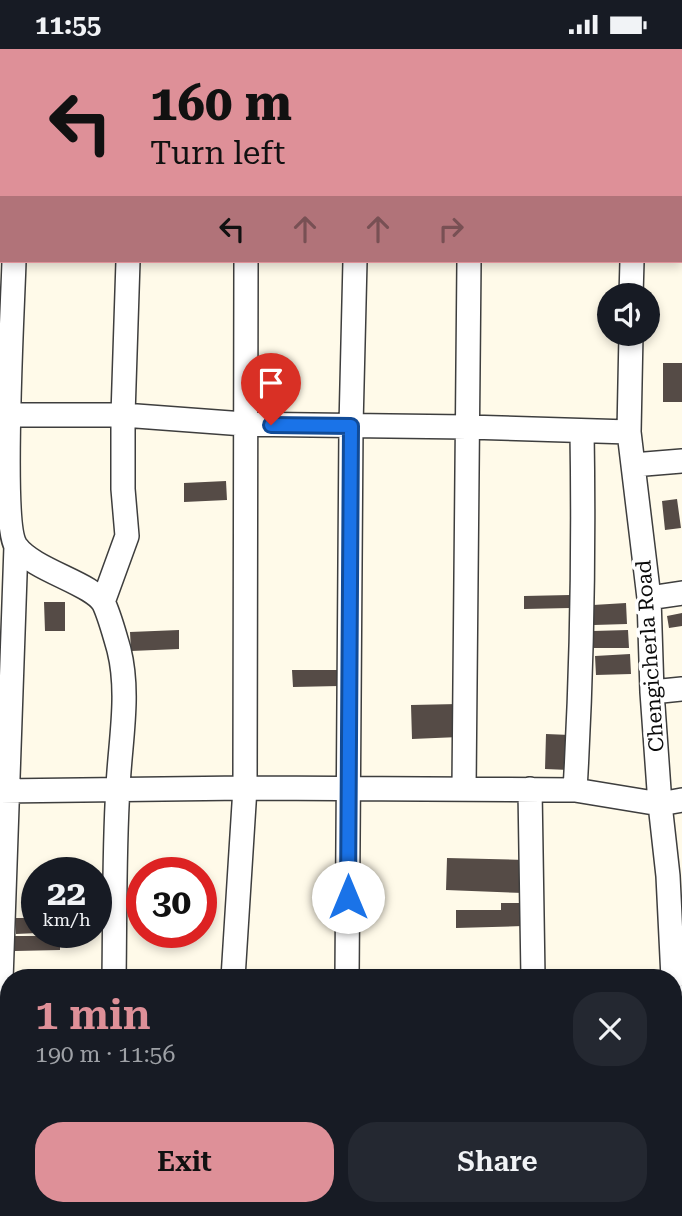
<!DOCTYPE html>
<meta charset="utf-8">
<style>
:root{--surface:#171b24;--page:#242831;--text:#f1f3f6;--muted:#9ea1a6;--accent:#de9098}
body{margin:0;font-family:"Roboto Serif",serif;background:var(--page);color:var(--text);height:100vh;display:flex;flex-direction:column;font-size:26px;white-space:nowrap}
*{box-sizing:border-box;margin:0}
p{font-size:23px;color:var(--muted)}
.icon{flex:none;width:38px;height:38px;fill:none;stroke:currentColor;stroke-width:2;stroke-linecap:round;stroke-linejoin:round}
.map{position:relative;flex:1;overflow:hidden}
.sheet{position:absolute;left:0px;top:920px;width:682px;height:247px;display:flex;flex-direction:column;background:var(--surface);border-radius:28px 28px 0 0;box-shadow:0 4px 10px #0003}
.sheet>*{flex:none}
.hud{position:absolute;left:0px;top:0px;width:682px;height:214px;box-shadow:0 4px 10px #0003;background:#de9098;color:#111;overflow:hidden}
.buttons{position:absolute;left:597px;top:234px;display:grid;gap:14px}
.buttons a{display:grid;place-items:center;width:63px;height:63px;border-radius:50%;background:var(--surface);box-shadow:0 4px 10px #0003;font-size:35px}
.speed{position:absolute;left:21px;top:808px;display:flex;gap:14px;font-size:35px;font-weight:700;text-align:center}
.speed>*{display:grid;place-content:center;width:91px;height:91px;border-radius:50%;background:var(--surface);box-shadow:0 4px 10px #0003;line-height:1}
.speed small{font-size:18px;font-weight:400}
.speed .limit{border:10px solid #d22;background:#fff;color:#111}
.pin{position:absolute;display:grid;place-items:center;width:60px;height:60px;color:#fff;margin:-72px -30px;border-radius:50% 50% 50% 0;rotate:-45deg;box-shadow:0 0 7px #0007}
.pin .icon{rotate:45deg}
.me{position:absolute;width:77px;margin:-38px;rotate:0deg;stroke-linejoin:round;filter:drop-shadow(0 0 5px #0008)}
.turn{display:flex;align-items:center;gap:24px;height:147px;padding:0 35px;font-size:32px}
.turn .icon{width:91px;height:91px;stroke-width:2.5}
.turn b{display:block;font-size:49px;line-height:60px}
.lanes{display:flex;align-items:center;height:66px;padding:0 35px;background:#0003;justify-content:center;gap:35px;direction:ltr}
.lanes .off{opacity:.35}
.round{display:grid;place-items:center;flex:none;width:74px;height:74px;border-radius:28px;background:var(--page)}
.headline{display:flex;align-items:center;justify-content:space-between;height:119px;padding:0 35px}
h1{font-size:42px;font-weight:600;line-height:52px;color:var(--accent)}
.action{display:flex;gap:14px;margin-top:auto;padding:14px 35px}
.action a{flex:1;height:80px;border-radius:28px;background:var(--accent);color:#111;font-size:28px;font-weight:600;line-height:80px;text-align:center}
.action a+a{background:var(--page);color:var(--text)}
.status{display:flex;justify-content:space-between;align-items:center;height:49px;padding:0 35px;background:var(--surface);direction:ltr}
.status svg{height:19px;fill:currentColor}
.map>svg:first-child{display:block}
</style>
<div class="status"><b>11:55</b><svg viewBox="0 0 49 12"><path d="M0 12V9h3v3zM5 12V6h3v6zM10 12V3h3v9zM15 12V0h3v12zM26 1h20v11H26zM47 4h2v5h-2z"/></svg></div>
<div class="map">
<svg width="682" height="1167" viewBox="0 0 682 1167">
<rect width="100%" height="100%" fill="#fffae9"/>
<path fill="#554b46" d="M663,314H682V353H663Z
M226,432L227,451L184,453V434Z
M677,450L681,479L665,481L662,452Z
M570,546V559L524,560V547Z
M44,553H65V582H45Z
M626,554L627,575L594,576L593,556Z
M682,564V577L669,579L667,567Z
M179,581V600L131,602L130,583Z
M628,581L629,599H594L593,582Z
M630,605L631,625L596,626L595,607Z
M292,621H339V637L293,638Z
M458,655L459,688L412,690L411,656Z
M546,685L570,686L569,721L545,720Z
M447,809L525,811L524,844L446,841Z
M501,854H522L523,877L456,879V861H501Z
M15,869H37V884L16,885Z
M15,887H60V901L15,902Z"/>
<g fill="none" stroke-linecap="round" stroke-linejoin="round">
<g stroke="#3e3e3e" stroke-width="26">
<path id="minor" d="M251,0V2
M21,2V0
M135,2V0
M360,2V0
M471,2V0
M635,2V0
M0,6H2
M681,7H682
M14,212C13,255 0,473 16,497C34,522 93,534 104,555C110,568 115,587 119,601C130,645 120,693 118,738C114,801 115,866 114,929
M631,247L632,212
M631,285L629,383L649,549L652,643L660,755L668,827L673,929
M0,366H123L244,375L467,378L629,383
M633,416L682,412
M649,549L682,544
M103,553L127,487L123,440V366L128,212
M652,643L682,640
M464,740L469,212
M530,740L533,929
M575,741C582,621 584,502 582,382
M0,742L245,739L575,741L660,755L682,751
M233,929L245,739L246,212
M347,929L351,377L355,212
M674,945L682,1090
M0,960L16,497
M0,1155H9
M167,1158L229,1162L351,1161V1158
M577,1158L682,1164
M350,1167L351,1161L376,1158
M455,1167V1158"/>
</g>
<use href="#minor" stroke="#fff" stroke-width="23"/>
</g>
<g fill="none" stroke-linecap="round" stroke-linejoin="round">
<g stroke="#114b97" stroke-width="18">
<path id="route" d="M271,376L351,377L348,848"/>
</g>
<use href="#route" stroke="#1a73e8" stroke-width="12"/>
</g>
<g text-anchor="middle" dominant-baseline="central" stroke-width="7" stroke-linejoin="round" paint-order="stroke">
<g font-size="21" fill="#0b0b0b" stroke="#fff">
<text transform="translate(650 607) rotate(-94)">Chengicherla Road</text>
</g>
</g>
</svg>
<div class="buttons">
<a><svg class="icon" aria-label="sound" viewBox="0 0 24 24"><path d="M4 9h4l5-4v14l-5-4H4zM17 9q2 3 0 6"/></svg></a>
</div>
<div class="speed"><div>22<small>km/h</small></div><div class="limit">30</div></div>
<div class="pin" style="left:271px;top:376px;background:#d93025"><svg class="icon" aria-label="arrive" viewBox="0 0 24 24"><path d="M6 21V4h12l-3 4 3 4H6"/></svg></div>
<svg class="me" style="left:348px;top:848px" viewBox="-20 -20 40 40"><circle r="19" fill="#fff"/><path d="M0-13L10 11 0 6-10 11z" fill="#1a73e8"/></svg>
<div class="hud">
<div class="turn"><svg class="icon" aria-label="left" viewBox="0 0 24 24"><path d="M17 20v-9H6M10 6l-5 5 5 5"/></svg><div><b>160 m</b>Turn left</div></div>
<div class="lanes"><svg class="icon" aria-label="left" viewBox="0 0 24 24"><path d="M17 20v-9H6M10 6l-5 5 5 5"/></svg><svg class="icon off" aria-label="ahead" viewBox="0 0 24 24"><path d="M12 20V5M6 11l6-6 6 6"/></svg><svg class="icon off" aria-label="ahead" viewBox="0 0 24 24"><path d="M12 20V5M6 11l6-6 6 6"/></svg><svg class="icon off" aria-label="right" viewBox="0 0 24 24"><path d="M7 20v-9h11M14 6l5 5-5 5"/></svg></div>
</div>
<section class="sheet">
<div class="headline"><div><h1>1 min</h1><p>190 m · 11:56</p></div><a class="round"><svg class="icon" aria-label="close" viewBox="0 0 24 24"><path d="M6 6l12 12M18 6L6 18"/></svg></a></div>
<div class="action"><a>Exit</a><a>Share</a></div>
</section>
</div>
